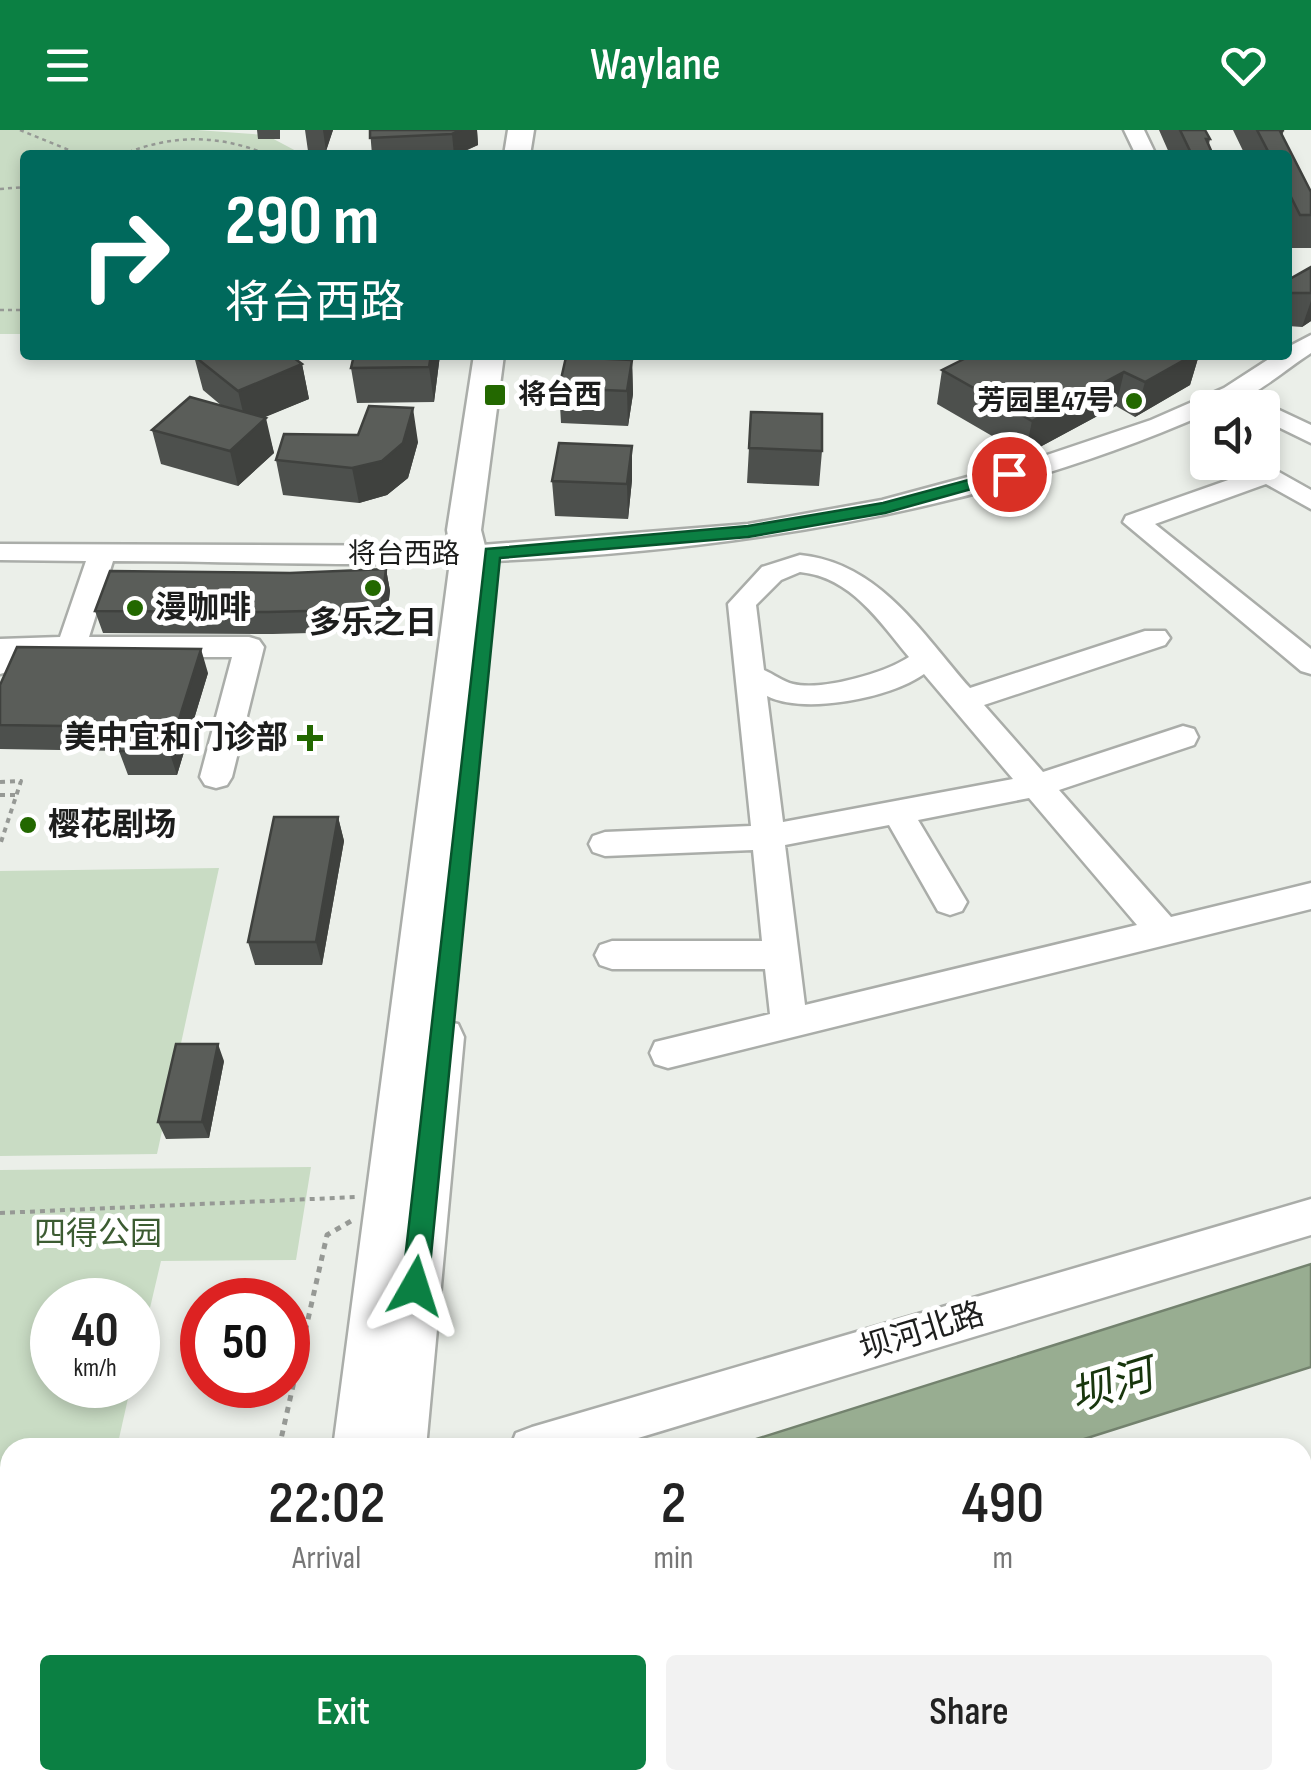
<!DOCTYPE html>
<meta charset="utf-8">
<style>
:root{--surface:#fff;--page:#f2f2f2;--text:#222;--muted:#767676;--accent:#0b8043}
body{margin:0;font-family:"Sofia Sans Condensed","Noto Sans SC",sans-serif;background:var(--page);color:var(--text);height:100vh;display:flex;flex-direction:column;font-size:38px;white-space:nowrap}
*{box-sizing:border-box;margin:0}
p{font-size:32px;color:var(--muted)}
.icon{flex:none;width:55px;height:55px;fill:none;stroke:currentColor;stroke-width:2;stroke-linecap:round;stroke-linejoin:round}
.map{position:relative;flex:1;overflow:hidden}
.details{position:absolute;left:0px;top:1308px;width:1312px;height:352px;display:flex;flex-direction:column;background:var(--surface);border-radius:30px 30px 0 0;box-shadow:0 5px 15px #0003}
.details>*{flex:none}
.guide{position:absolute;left:20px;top:20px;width:1272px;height:210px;border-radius:10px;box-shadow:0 5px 15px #0003;background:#00695c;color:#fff;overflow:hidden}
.fabs{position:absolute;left:1190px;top:260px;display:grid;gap:20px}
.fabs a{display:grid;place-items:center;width:90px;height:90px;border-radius:10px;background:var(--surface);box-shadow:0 5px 15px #0003;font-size:50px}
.speed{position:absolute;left:30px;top:1148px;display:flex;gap:20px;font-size:50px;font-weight:700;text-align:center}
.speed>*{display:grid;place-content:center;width:130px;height:130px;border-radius:50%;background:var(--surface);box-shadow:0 5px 15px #0003;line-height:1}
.speed small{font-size:25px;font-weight:400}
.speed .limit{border:15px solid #d22;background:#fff;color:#111}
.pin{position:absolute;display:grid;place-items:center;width:85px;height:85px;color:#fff;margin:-42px;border:5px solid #fff;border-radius:50%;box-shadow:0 2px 10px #0007}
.me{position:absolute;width:110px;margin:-55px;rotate:6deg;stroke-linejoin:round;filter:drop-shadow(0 0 8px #0008)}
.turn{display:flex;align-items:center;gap:35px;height:210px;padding:0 40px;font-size:45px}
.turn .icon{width:130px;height:130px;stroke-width:2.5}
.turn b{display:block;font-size:70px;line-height:85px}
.eta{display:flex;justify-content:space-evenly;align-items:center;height:170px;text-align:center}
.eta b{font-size:60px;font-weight:600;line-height:70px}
.cta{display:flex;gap:20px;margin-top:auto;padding:20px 40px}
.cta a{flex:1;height:115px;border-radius:10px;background:var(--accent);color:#fff;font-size:40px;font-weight:600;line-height:115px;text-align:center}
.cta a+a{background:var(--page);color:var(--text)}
header{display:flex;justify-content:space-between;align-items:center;height:130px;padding:0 40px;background:var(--accent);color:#fff;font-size:45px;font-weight:600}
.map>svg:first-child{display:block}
</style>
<header><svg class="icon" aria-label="menu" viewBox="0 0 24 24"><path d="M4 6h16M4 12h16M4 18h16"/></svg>Waylane<svg class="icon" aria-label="heart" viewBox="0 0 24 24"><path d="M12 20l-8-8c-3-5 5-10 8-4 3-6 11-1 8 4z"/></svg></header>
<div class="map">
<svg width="1311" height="1659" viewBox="0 0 1311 1659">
<rect width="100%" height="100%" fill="#ebefe9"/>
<path fill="#c9dcc4" d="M0,0H197L266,5L300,23L315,25H25V204H0Z
M219,738L157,1024L0,1026V741Z
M311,1037L296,1130L161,1131L138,1229V1170H52V1255H131L118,1313L105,1318H10V1353L0,1357V1040Z"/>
<path fill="#98ad91" stroke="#73826e" stroke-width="2.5" d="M1311,1134V1237L1059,1317H731Z
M10,1541V1650H128L102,1659H0V1544Z"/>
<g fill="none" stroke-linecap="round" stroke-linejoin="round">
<g stroke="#aaada9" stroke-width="5">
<path id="minor" d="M1124,0H1144L1156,25H1136Z
M1311,205V223C1281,242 1244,278 1208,278V283C976,385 720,423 469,432C351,437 232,431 113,431L89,507H249L259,510L264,517L232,647L227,655L216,658L205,655L200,647L232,527H17L10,541L0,544V509L60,507L86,431L0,430V414L469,416L748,394L882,370L1038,328L1151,290L1224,258L1275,225H1288V217Z
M1262,272L1311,295V313L1262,289V278H1251Z
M1268,336L1311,360V379L1266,354L1155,394L1311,519V544L1301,541L1123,392L1126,386Z
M800,425C880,433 922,504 970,558L1145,501H1165L1170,508L1165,515L984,575L1043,642L1183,596L1194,599L1198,607L1194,615L1059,660L1171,787L1311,753V779L668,938L655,934L650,923L655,912L770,884L765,839H612L600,835L595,825L600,815L612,811H762L753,720L605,726L593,722L589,714L593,706L605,702L751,696L728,474L762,437ZM800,442C851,447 879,491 909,527C885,543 822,561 793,554C784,552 773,544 764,540L756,475L781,450ZM924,544L1013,649L783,692L767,566C804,585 891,568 924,544ZM1029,668L1137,795L805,875L785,715L889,695L938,781L950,785L962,781L967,772L918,690Z
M1311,1069V1105L605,1318H510L516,1303L532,1297Z"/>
</g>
<g stroke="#aaada9" stroke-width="5">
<path id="major" d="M508,0H534L530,25H504Z
M474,225H504L481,400L487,424L436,890L458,894L464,907L426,1318H333L451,424L447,400Z
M279,1650H382L381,1659H278Z"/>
</g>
<path stroke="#969995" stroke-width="2.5" stroke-dasharray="4 4" stroke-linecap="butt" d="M20,0L81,25
M121,25C173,4 217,4 269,25
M0,59L25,57
M0,180H25"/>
<path stroke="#969995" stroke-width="4" stroke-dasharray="5 5" stroke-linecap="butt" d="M0,652L21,651L0,715
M0,665H15
M0,1083L357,1067"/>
<path stroke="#969995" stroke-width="5" stroke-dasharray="6 6" stroke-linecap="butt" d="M279,1318L327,1105L351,1091
M1302,1402L1311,1399
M0,1438L10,1435
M1302,1609L1311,1633
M120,1659L146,1650
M261,1659L263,1650
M648,1659L662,1650"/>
<use href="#minor" fill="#fff" fill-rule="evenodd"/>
<use href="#major" fill="#fff" fill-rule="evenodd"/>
</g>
<path fill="#4d504d" d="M257,0H280V9H258Z
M305,0H333L326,21H308Z
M370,0H477L478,15L457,25H372Z
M1159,0H1205L1210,9L1209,14L1213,25H1170Z
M1233,0H1284L1282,6L1311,62V118H1289L1288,115V25H1245Z
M1311,137V191L1302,197L1288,196V150Z
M440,225L434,272L357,273L351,238Z
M972,225H1199L1190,255L1135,287L1116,276L1025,325L937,274L942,240Z
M194,226L302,234L309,269L264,287L274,323L238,356L161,334L152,300L222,276L203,260Z
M632,230L633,264L628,296L561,293L559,258Z
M751,282L822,321L819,356L747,353Z
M418,312L408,348L387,365L359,373L283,365L276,330Z
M632,316V350L628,389L555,386L552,351Z
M386,439L390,461L385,501L273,504L103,503L95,481L290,443Z
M208,543L177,645H128L119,621L0,619V555Z
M338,687L344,711L322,835H255L248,812Z
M224,931L209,1008L166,1009L158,992Z"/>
<path fill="#3f413e" d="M323,0H333L326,21Z
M461,0H477L478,15L454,25L452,4Z
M1311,171V191L1302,197Z
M431,225H440L434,272L429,237Z
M1193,225H1199L1190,255L1135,287L1145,252Z
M632,230L633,264L628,296L627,261Z
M302,234L309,269L246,295L238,261Z
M1124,242L1116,276L1025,325L1032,291Z
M413,278L418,312L408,348L387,365L359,373L352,338Z
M266,288L274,323L238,356L230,321Z
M632,316V350L628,389L627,354Z
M386,439L390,461L385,501L381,479Z
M201,519L208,543L177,645L169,621Z
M338,687L344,711L322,835L316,812Z
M218,914L224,931L209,1008L202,992Z"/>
<path fill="#5a5d59" stroke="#3f413e" stroke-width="2.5" d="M370,0H461L452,4L370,8Z
M1180,0H1205L1210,9H1206L1213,25H1192Z
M1257,0H1284L1280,1L1311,62V85H1300L1288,61V25H1270Z
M1311,137V163H1288V150Z
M196,225H290L302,234L238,261L194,226Z
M354,225H431L429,237L351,238Z
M972,225H1193L1145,252L1124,242L1032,291L942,240Z
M566,227L632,230L627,261L559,258Z
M190,267L266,288L230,321L152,300Z
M369,276L413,278L403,313L382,331L352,338L276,330L284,304L358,305Z
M751,282L822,284V321L749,318Z
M559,313L632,316L627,354L552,351Z
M386,439L381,479L268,482L95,481L110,441L290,443Z
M17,517L201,519L169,621H119L126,597L0,595V555Z
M274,687H338L316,812H248Z
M176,914H218L202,992H158Z"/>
<path fill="#0b8043" stroke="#07532c" stroke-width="2.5" d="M1009,339L1018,344L1015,347L885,383L748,407L500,428L428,1156L424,1165L415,1169L406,1165L402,1156L486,419L748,396L883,373Z"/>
<g fill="#236800" stroke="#fff" stroke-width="4">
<rect x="483" y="253" width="24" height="24" rx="5"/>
<circle cx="1134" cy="271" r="10"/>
<circle cx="373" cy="458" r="10"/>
<circle cx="135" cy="478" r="10"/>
<path d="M305 593h10v10h10v10h-10v10h-10v-10h-10v-10h10z"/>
<circle cx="28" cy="695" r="10"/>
</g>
<g text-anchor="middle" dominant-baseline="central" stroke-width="10" stroke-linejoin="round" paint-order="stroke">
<g font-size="28" font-weight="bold" fill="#1d1e1d" stroke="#fff" text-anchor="start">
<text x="518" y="265">将台西</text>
<text x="1114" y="271" text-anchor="end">芳园里47号</text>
</g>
<g font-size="28" fill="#1d1e1d" stroke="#fff">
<text x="404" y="424">将台西路</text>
</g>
<g font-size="32" font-weight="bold" fill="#1d1e1d" stroke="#fff" text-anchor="start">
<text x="155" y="478">漫咖啡</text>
<text x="373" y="493" text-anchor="middle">多乐之日</text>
<text x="288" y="608" text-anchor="end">美中宜和门诊部</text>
<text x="48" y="695">樱花剧场</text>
</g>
<g font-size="32" fill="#3c5c32" stroke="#fff">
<text x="98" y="1104">四得公园</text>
</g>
<g font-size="32" fill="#1d1e1d" stroke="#fff">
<text transform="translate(922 1202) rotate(-17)">坝河北路</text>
</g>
<g font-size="42" font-style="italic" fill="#18360d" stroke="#fff">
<text transform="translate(1112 1257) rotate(-17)">坝河</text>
</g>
</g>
</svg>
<div class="fabs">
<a><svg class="icon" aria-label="sound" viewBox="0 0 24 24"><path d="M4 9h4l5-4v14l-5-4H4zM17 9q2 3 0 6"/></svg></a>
</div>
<div class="speed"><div>40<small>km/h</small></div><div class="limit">50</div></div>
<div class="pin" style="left:1009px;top:344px;background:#d93025"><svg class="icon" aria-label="arrive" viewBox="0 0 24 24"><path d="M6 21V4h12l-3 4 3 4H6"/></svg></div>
<svg class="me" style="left:415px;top:1156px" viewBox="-20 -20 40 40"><path d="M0-17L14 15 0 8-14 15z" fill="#0b8043" stroke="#fff" stroke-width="4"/></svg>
<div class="guide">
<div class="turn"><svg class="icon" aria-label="right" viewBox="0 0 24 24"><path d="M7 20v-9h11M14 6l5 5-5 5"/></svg><div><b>290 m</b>将台西路</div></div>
</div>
<section class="details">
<div class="eta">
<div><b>22:02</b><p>Arrival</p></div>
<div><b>2</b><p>min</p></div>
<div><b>490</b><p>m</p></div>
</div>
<div class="cta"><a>Exit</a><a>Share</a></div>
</section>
</div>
